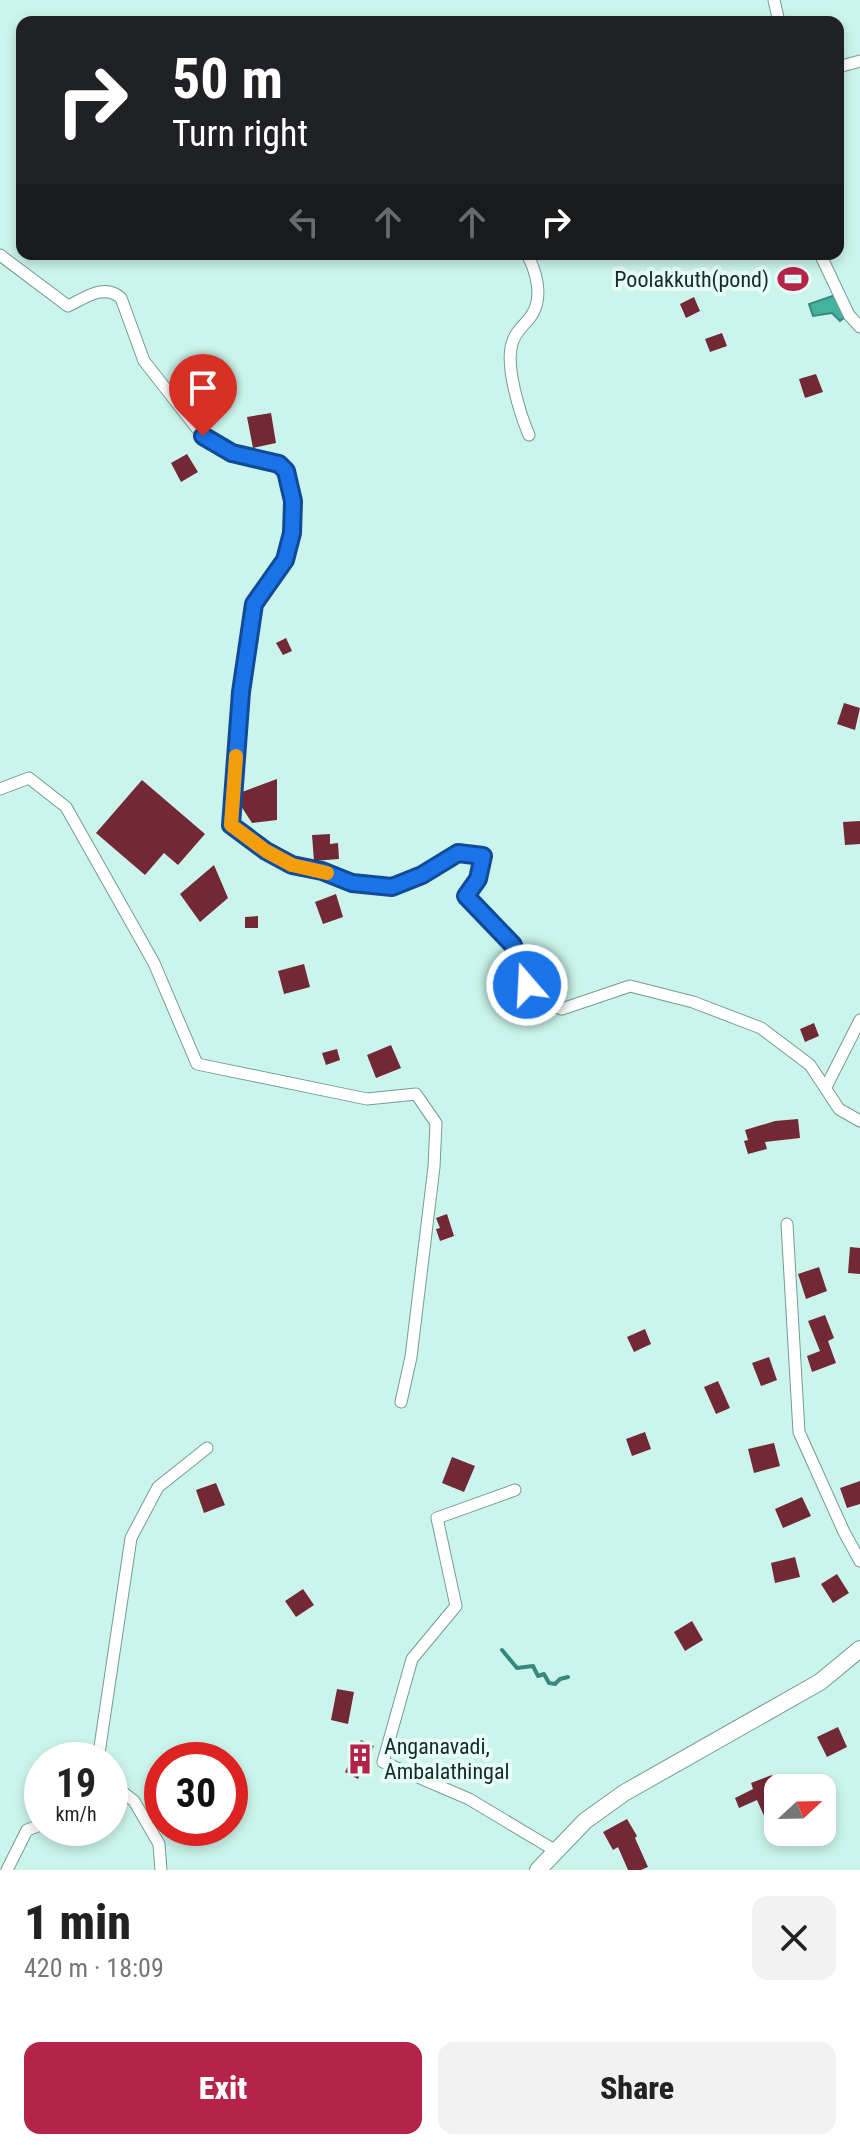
<!DOCTYPE html>
<meta charset="utf-8">
<style>
:root{--surface:#fff;--page:#f2f2f2;--text:#222;--muted:#767676;--accent:#b52448}
body{margin:0;font-family:"Roboto Condensed",sans-serif;background:var(--page);color:var(--text);height:100vh;display:flex;flex-direction:column;font-size:30px;white-space:nowrap}
*{box-sizing:border-box;margin:0}
p{font-size:26px;color:var(--muted)}
.icon{flex:none;width:44px;height:44px;fill:none;stroke:currentColor;stroke-width:2;stroke-linecap:round;stroke-linejoin:round}
.map{position:relative;height:1870px;overflow:hidden}
.panel{display:flex;flex-direction:column;background:var(--surface);flex:1}
.panel>*{flex:none}
.banner{position:absolute;left:16px;top:16px;width:828px;height:244px;border-radius:16px;box-shadow:0 4px 12px #0003;background:#202124;color:#fff;overflow:hidden}
.needle{width:52px;rotate:68deg}
.buttons{position:absolute;left:764px;top:1774px;display:grid;gap:16px}
.buttons a{display:grid;place-items:center;width:72px;height:72px;border-radius:16px;background:var(--surface);box-shadow:0 4px 12px #0003;font-size:40px}
.speed{position:absolute;left:24px;top:1742px;display:flex;gap:16px;font-size:40px;font-weight:700;text-align:center}
.speed>*{display:grid;place-content:center;width:104px;height:104px;border-radius:50%;background:var(--surface);box-shadow:0 4px 12px #0003;line-height:1}
.speed small{font-size:20px;font-weight:400}
.speed .limit{border:12px solid #d22;background:#fff;color:#111}
.pin{position:absolute;display:grid;place-items:center;width:68px;height:68px;color:#fff;margin:-82px -34px;border-radius:50% 50% 50% 0;rotate:-45deg;box-shadow:0 0 8px #0007}
.pin .icon{rotate:45deg}
.me{position:absolute;width:88px;margin:-44px;rotate:341deg;stroke-linejoin:round;filter:drop-shadow(0 0 6px #0008)}
.turn{display:flex;align-items:center;gap:28px;height:168px;padding:0 24px;font-size:36px}
.turn .icon{width:104px;height:104px;stroke-width:2.5}
.turn b{display:block;font-size:56px;line-height:68px}
.lanes{display:flex;align-items:center;height:76px;padding:0 24px;background:#0003;justify-content:center;gap:40px;direction:ltr}
.lanes .off{opacity:.35}
.round{display:grid;place-items:center;flex:none;width:84px;height:84px;border-radius:16px;background:var(--page)}
.headline{display:flex;align-items:center;justify-content:space-between;height:136px;padding:0 24px}
h1{font-size:48px;font-weight:800;line-height:60px}
.button{display:flex;gap:16px;margin-top:auto;padding:16px 24px}
.button a{flex:1;height:92px;border-radius:16px;background:var(--accent);color:#fff;font-size:32px;font-weight:800;line-height:92px;text-align:center}
.button a+a{background:var(--page);color:var(--text)}
.map>svg:first-child{display:block}
</style>
<div class="map">
<svg width="860" height="1870" viewBox="0 0 860 1870">
<rect width="100%" height="100%" fill="#cbf5ec"/>
<path fill="#43b2a1" stroke="#36897c" stroke-width="2" d="M841,293L848,315L840,321L832,313L813,316L809,304Z"/>
<g fill="none" stroke-linecap="round" stroke-linejoin="round">
<path stroke="#36897c" stroke-width="4" d="M502,1650L517,1668L533,1666L538,1676L544,1674L549,1683L555,1684L560,1679L568,1677"/>
</g>
<path fill="#722835" d="M694,297L700,311L686,318L680,304Z
M722,333L727,346L710,352L705,339Z
M816,374L823,392L805,398L799,379Z
M271,413L276,443L253,448L247,417Z
M187,454L198,472L181,482L171,463Z
M286,638L292,651L283,655L276,643Z
M844,703L860,708L855,730L837,724Z
M277,779V820L252,823L241,806L242,792Z
M142,780L205,834L178,865L164,853L145,875L96,833Z
M860,821V844L845,845L843,822Z
M330,834V844L338,843L339,859L314,861L312,835Z
M214,865L228,898L200,922L180,894Z
M336,894L343,917L323,924L315,902Z
M258,916V928H245V917Z
M304,964L310,987L284,994L278,971Z
M814,1023L819,1036L805,1042L800,1029Z
M391,1045L401,1068L376,1078L367,1055Z
M337,1049L340,1060L326,1065L322,1053Z
M798,1119L800,1138L765,1142L767,1149L748,1154L744,1141L748,1140L745,1130L775,1121Z
M447,1214L454,1236L440,1241L436,1229L440,1228L436,1218Z
M850,1247L860,1248V1274L848,1273Z
M819,1267L827,1291L806,1299L798,1274Z
M825,1315L834,1338L828,1341L836,1363L812,1372L807,1356L820,1351L808,1321Z
M645,1329L651,1344L634,1352L627,1337Z
M769,1357L777,1380L761,1386L752,1363Z
M718,1381L730,1408L716,1414L704,1387Z
M645,1432L651,1449L632,1456L626,1439Z
M774,1443L780,1466L754,1473L748,1449Z
M452,1457L475,1466L464,1492L442,1483Z
M860,1481V1504L847,1508L840,1488Z
M216,1483L225,1505L204,1513L196,1490Z
M802,1497L811,1516L783,1528L775,1509Z
M795,1557L800,1577L775,1583L771,1563Z
M837,1574L849,1593L833,1603L821,1584Z
M303,1589L314,1605L296,1617L285,1601Z
M692,1621L703,1640L685,1651L674,1632Z
M337,1689L354,1692L348,1724L331,1720Z
M838,1727L847,1747L827,1757L817,1737Z
M361,1740L374,1746L358,1779L345,1772Z
M772,1775L778,1792V1813L765,1818L757,1800L739,1808L735,1798L753,1789L751,1783Z
M627,1819L637,1836L635,1838L648,1867L641,1870H628L618,1847L613,1850L603,1832Z"/>
<g fill="none" stroke-linecap="round" stroke-linejoin="round">
<g stroke="#749b93" stroke-width="13">
<path id="minor" d="M774,0L779,22
M838,67L860,61
M527,254C536,271 543,295 533,313C527,324 515,330 512,344C505,366 520,414 529,435
M820,254L849,315L860,327
M0,255L68,306C85,298 104,283 121,298L144,361L203,436L232,453L279,464L286,471L292,488V533L285,560L254,604L241,692L231,825L266,851L292,865L322,871L352,883L392,887L422,875L458,853L483,856L478,879L466,896L513,945L533,999L562,1009L630,986L693,1002L761,1028L810,1065L839,1109L860,1121
M0,789L29,778L66,807L154,963L197,1064L367,1099L416,1094L436,1123L434,1167L411,1357L401,1402
M826,1087L860,1020
M787,1224L799,1432L844,1532L860,1561
M515,1490L437,1518L456,1606L412,1659L383,1762L469,1799L556,1851
M98,1760L131,1538L158,1487L207,1448
M110,1782L134,1801L159,1844L161,1870
M7,1870L27,1830L38,1826L42,1821"/>
</g>
<g stroke="#749b93" stroke-width="18">
<path id="secondary" d="M538,1870L585,1821L624,1793L820,1682L860,1649"/>
</g>
<use href="#minor" stroke="#fff" stroke-width="11"/>
<use href="#secondary" stroke="#fff" stroke-width="16"/>
</g>
<g fill="none" stroke-linecap="round" stroke-linejoin="round">
<g stroke="#114b97" stroke-width="20">
<path id="route" d="M203,436L232,453L279,464L286,471L293,501L292,533L285,560L254,604L241,692L231,825L266,851L292,865L322,871L352,883L392,887L422,875L458,853L483,856L478,879L466,896L513,945L527,985"/>
</g>
<use href="#route" stroke="#1a73e8" stroke-width="14"/>
<path stroke="#f59e0b" stroke-width="14" d="M236,756L231,825L266,851L292,865L327,873"/>
</g>
<defs>
<g id="stadium-bare" transform="scale(2.4)"><path d="M0-5a6.5 5 0 1 0 0 10a6.5 5 0 1 0 0-10ZM-3.5-1.8h7v3.6h-7Z" fill="#b52448" stroke="#e5fef8" stroke-width="2.5" paint-order="stroke"/></g>
<g id="building-bare" transform="scale(2.4)"><path d="M-4-6H4V6H1V3H-1V6H-4ZM-2.5-4.3h1.7v1.8h-1.7ZM.8-4.3h1.7v1.8H.8ZM-2.5-1h1.7V.8h-1.7ZM.8-1h1.7V.8H.8Z" fill="#b52448" stroke="#e5fef8" stroke-width="2.5" paint-order="stroke"/></g>
</defs>
<g fill-rule="evenodd">
<use href="#stadium-bare" x="793" y="279"/>
<use href="#building-bare" x="360" y="1759"/>
</g>
<g text-anchor="middle" dominant-baseline="central" stroke-width="8" stroke-linejoin="round" paint-order="stroke">
<g font-size="22" fill="#192926" stroke="#e5fef8" text-anchor="end">
<text x="769" y="279">Poolakkuth(pond)</text>
<text x="384" y="1746" text-anchor="start">Anganavadi,<tspan x="384" dy="25">Ambalathingal</tspan></text>
</g>
</g>
</svg>
<div class="buttons">
<a><svg class="needle" viewBox="-14 -14 28 28"><path d="M0-13l5 13h-10z" fill="#e53935"/><path d="M0 13l5-13h-10z" fill="#767676"/></svg></a>
</div>
<div class="speed"><div>19<small>km/h</small></div><div class="limit">30</div></div>
<div class="pin" style="left:203px;top:436px;background:#d93025"><svg class="icon" aria-label="arrive" viewBox="0 0 24 24"><path d="M6 21V4h12l-3 4 3 4H6"/></svg></div>
<svg class="me" style="left:527px;top:985px" viewBox="-20 -20 40 40"><circle r="17" fill="#1a73e8" stroke="#fff" stroke-width="3"/><path d="M0-11L8 9 0 5-8 9z" fill="#fff"/></svg>
<div class="banner">
<div class="turn"><svg class="icon" aria-label="right" viewBox="0 0 24 24"><path d="M7 20v-9h11M14 6l5 5-5 5"/></svg><div><b>50 m</b>Turn right</div></div>
<div class="lanes"><svg class="icon off" aria-label="left" viewBox="0 0 24 24"><path d="M17 20v-9H6M10 6l-5 5 5 5"/></svg><svg class="icon off" aria-label="ahead" viewBox="0 0 24 24"><path d="M12 20V5M6 11l6-6 6 6"/></svg><svg class="icon off" aria-label="ahead" viewBox="0 0 24 24"><path d="M12 20V5M6 11l6-6 6 6"/></svg><svg class="icon" aria-label="right" viewBox="0 0 24 24"><path d="M7 20v-9h11M14 6l5 5-5 5"/></svg></div>
</div>
</div>
<section class="panel">
<div class="headline"><div><h1>1 min</h1><p>420 m · 18:09</p></div><a class="round"><svg class="icon" aria-label="close" viewBox="0 0 24 24"><path d="M6 6l12 12M18 6L6 18"/></svg></a></div>
<div class="button"><a>Exit</a><a>Share</a></div>
</section>
